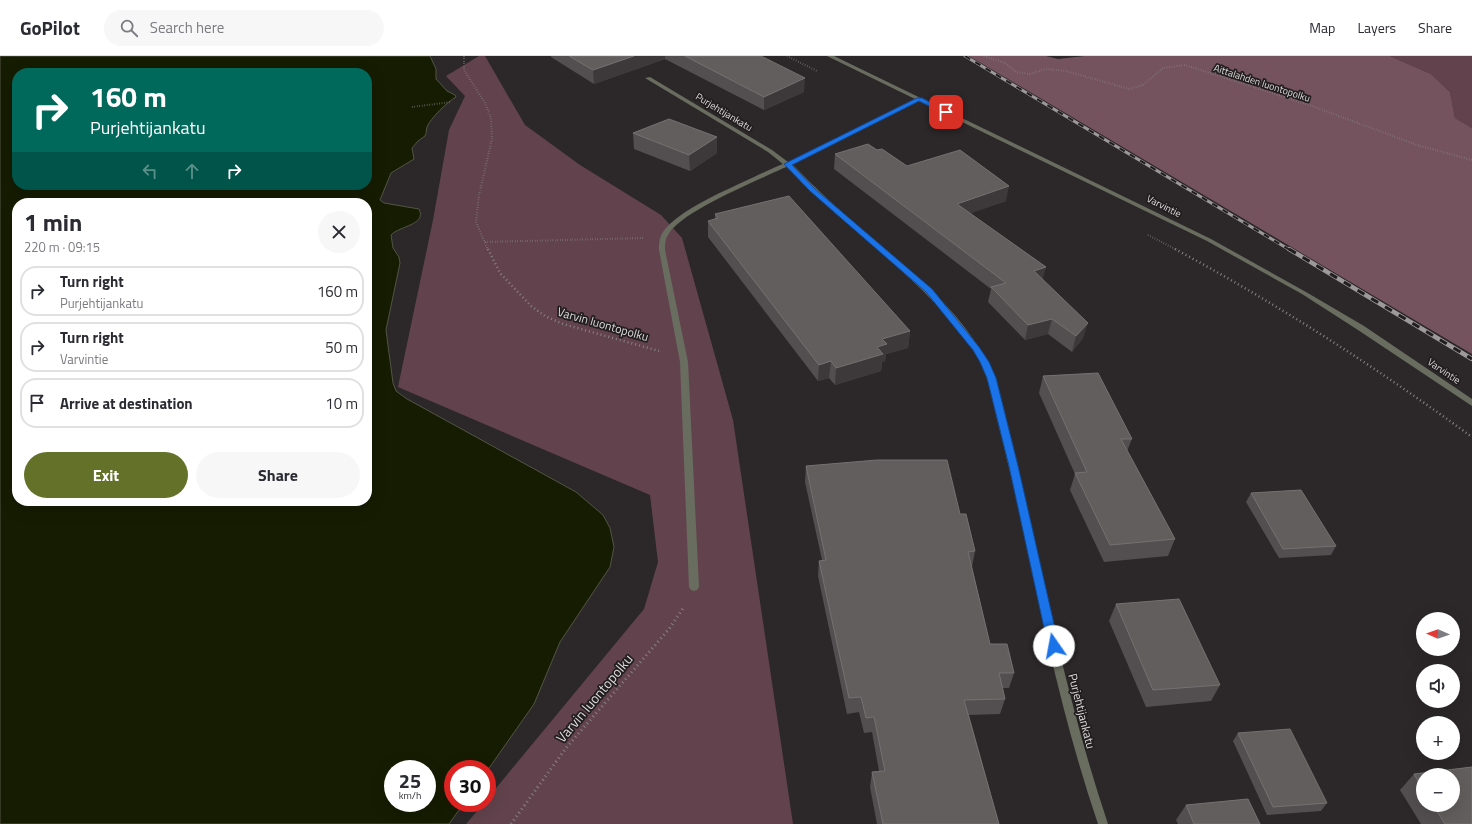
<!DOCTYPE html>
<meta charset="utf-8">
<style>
:root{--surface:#fff;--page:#f7f7f7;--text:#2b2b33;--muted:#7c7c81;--line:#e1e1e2;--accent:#637129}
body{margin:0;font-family:"Titillium Web",sans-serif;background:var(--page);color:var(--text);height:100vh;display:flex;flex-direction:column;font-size:15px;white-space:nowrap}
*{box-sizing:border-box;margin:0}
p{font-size:13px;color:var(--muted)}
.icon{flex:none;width:22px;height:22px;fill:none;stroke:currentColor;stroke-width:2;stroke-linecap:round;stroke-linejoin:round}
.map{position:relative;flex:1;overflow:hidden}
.details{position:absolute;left:12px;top:142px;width:360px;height:308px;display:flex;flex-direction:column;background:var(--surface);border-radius:16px;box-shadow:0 4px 16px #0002}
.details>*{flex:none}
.guide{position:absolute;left:12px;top:12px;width:360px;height:122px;border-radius:16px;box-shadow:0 4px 16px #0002;background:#00695c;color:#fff;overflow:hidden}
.needle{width:26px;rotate:272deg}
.buttons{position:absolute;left:1416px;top:556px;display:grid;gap:8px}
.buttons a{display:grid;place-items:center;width:44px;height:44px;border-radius:50%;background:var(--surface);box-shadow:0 4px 16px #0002;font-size:20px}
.speed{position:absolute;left:384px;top:704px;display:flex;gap:8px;font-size:20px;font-weight:700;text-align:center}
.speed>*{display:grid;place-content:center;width:52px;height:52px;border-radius:50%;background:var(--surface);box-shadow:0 4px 16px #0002;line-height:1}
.speed small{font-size:10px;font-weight:400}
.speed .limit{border:6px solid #d22;background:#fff;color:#111}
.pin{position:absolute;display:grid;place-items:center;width:34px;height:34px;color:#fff;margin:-17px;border-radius:8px;box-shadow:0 2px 6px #0006}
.me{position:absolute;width:44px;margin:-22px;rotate:348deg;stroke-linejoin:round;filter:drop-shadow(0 0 3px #0008)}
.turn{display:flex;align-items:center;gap:14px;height:84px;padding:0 12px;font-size:18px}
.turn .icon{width:52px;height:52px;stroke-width:2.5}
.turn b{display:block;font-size:28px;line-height:34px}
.lanes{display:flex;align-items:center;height:38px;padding:0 12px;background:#0003;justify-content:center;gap:20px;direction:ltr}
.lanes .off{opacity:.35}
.round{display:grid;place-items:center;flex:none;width:42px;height:42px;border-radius:21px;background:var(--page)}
.headline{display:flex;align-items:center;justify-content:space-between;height:68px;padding:0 12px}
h1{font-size:24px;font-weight:700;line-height:30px}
.cta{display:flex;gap:8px;margin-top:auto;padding:8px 12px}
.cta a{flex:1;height:46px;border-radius:24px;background:var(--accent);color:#fff;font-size:16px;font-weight:700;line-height:46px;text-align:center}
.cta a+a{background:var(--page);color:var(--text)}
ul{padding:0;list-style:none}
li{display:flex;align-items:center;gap:12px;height:50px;margin:0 8px 6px;padding:0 4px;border:2px solid var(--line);border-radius:16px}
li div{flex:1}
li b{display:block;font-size:15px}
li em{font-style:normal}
header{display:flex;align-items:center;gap:24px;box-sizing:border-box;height:56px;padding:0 20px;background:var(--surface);border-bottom:1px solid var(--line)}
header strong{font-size:19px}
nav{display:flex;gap:22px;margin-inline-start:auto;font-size:14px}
.search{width:280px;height:36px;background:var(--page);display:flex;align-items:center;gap:10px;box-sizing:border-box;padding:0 14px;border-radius:22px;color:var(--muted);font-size:15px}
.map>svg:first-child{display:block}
</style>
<header>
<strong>GoPilot</strong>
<div class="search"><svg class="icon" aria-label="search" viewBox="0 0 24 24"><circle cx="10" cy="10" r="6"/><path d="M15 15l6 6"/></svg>Search here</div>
<nav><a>Map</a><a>Layers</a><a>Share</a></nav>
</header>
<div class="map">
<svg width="1472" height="768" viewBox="0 0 1472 768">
<rect width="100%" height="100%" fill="#2c2829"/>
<path fill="#62434d" d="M479,0H485L525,69L580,109L661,159L682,182L733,364L793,768H466L484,747H487V743L644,553L658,506L650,439L398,331L433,164L449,74L465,40L446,20Z
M1390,0H1472V72L1455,62L1450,36L1431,18Z"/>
<path fill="#75535e" d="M969,0H1046L1058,3L1085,0H1390L1431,18L1450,36L1455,62L1472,72V298Z"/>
<path fill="#161c02" stroke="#525543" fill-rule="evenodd" d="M0,0H430L436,13V23L447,35L455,39L456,41C448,45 430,63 427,71C426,74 427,76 425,80L418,85L412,92L414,103L391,117L380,144L384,147L419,153C427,169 399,170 391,179L393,192L399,201L400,207L386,274L393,327L396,335L407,343L576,436L603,459L610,472L614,491L610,511L560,586L534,648L487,715V713H453V747H464L449,768H0ZM17,17H367V129H17ZM17,147H367V445H17ZM393,713H427V747H393Z"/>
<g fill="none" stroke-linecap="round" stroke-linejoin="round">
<path stroke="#878485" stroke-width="2" stroke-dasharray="0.5 2" stroke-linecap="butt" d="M464,0V14L485,47L491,62L492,83L479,139L476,166L488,194
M787,0L817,15
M984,0L1005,7L1016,16L1030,18L1046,13L1066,15L1129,33L1143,29L1163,12L1185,9L1312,50L1417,89L1472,104
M412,51L451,46
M1148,179L1177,194
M485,186L643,182"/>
<path stroke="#878485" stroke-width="2.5" stroke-dasharray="1 3" stroke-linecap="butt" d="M488,193L500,217L531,250L545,260L563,268L659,295
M1175,193C1279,249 1377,312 1472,381"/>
<path stroke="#878485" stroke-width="3" stroke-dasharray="1 3.5" stroke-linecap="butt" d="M511,768L566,692L669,573L684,551"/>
<path fill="#696d5f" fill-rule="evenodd" d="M788,106L790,107V109C764,122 680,155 668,179C665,183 665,189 665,194L688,306L699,531L697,534L694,535L691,534L689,531L680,306L659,194C659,188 659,182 663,176C679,153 729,133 754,121C765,116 777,110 788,106Z"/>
<path fill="#696d5f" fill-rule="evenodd" d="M827,0H834L1211,183L1306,236L1364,270L1472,343V350L1358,274L1302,238L1207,185L919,45L792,108C815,132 839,154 864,175C906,211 952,247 981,295C995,317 1000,342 1006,366C1015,401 1023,435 1031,470C1053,570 1075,670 1108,768H1098C1065,671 1044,573 1023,473C1015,437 1007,402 998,367C993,345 989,323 979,303C970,287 958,273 946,259C912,221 873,190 834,156C812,136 792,114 768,96L645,22L650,21L772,94L788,106L915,43Z"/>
<g stroke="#9d999a" stroke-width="3">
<path id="rail-far1" d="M965,0L1290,194"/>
</g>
<g stroke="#9d999a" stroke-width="4.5">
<path id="rail" d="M1289,193L1472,303"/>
</g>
<use href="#rail-far1" stroke="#221e1f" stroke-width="2" stroke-dasharray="6" stroke-linecap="butt"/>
<use href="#rail" stroke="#221e1f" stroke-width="3" stroke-dasharray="8" stroke-linecap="butt"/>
</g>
<path fill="#534e50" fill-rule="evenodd" d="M551,0H761L804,36L764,54L665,3L594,28L551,1Z
M633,77L717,81V97L690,115L634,93Z
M877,94L907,110L1006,145L970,157L1043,223L1083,282L1072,296L1048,278L1025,284L988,246L991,233L834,113L835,98Z
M715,158L910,275L908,292L886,298L885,305L882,306L881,315L835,329L829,322L818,325L708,181V165L715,163Z
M1043,320L1132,383L1127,395L1175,483L1168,500L1104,506L1070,434L1075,418L1039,337Z
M806,410L960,458L975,495L972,511L990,588L1014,617L1009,632H1003L1005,643L1000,658L969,659L999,768H877L870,731L872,716L879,715L872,676L864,677L859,656L847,658L818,520L819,505L822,504L805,426Z
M1251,437L1336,490L1331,499L1279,502L1246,446Z
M1116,548L1220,629L1211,645L1146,651L1109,565Z
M1238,677L1327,747L1321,755L1267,759L1233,685Z
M1472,711V768H1421L1400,734L1414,718ZM1423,719H1453V749H1423Z
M1186,749L1260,768H1178L1176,764Z"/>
<path fill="#3d393a" d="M634,0H665V3L594,28L593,14Z
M805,22L804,36L764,54V41Z
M717,81V97L690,115L689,99Z
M1009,130L1006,145L955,163L957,148Z
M1046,211L1042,226L1034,215Z
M1052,263L1048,278L1025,284L1028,269Z
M1088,267L1083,282L1072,296L1076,280Z
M910,275L908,292L886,298L885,305L882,306L881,315L835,329L836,312L877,291L882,283Z
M831,305L829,322L818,325L819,309Z"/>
<path fill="#625e5e" stroke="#757172" d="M569,0H634L593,14Z
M685,0H761L805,22L764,41Z
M669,63L717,81L689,99L633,77Z
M868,88L877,94L882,93L907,110L960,94L1009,130L957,148L1046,211L1034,215L1088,267L1076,280L1052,263L1028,269L991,231L1006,227L835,98Z
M789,140L910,275L882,283L887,288L877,291L883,298L836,312L831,305L819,309L708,165L718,162L715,158Z
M1098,317L1132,383H1121L1175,483L1110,489L1075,417L1087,416L1043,320Z
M877,404H947L960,458H966L975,495L968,496L990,588H1007L1014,617H999L1005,643L964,644L999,768H883L872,716L885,715L874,661L866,662L861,641L849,642L819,505L826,504L806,410Z
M1301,434L1336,490L1283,493L1251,437Z
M1179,543L1220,629L1153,634L1116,548Z
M1290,673L1327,747L1273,751L1238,677Z
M1472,711V768H1445L1433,749H1453V719H1423V733L1414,718Z
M1248,743L1260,768H1194L1186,749Z"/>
<path fill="#1a73e8" stroke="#114b97" d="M917,42H922L949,56L943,57L919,45L792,109L815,133L932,233L979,291L989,306L996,322L1018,410L1059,590L1058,594H1050L1048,590L1009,410L987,322L980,306L973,294L926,236L810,135L784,108Z"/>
<g text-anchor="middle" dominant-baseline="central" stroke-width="3.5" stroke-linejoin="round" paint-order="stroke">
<g font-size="10" fill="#dddadb" stroke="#221e1f">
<text transform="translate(1262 27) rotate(18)">Aittalahden luontopolku</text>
<text transform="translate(724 56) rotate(31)">Purjehtijankatu</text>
<text transform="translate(1164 150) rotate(27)">Varvintie</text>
<text transform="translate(1444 315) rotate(34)">Varvintie</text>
</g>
<g font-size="12" fill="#dddadb" stroke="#221e1f">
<text transform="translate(603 268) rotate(16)">Varvin luontopolku</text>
<text transform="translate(1082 655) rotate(76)">Purjehtijankatu</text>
</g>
<g font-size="14" fill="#dddadb" stroke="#221e1f">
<text transform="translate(594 642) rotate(-50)">Varvin luontopolku</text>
</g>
</g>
</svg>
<div class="buttons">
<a><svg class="needle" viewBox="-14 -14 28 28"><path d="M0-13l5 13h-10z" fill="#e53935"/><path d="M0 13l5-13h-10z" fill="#7c7c81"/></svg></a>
<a><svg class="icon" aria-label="sound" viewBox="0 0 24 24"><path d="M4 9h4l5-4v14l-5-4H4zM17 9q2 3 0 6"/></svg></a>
<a>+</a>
<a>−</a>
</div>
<div class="speed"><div>25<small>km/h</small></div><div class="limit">30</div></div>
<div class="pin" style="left:946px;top:56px;background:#d93025"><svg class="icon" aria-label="arrive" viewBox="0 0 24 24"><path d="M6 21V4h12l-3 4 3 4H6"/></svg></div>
<svg class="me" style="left:1054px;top:590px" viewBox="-20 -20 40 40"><circle r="19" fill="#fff"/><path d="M0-13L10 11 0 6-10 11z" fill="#1a73e8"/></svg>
<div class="guide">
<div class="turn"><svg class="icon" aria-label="right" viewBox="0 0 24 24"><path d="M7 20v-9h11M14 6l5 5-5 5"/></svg><div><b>160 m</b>Purjehtijankatu</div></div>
<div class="lanes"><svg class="icon off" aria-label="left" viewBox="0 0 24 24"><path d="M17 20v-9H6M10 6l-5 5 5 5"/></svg><svg class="icon off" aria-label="ahead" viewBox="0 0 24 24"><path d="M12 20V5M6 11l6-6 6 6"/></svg><svg class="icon" aria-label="right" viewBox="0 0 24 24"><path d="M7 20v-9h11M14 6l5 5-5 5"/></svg></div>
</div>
<section class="details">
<div class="headline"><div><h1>1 min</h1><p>220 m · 09:15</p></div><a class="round"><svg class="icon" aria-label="close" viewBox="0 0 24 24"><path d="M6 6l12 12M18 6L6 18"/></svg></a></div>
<ul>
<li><svg class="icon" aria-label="right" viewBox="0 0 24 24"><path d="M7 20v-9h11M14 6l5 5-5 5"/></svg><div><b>Turn right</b><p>Purjehtijankatu</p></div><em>160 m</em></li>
<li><svg class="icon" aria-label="right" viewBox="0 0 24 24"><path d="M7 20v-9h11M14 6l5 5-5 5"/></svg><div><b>Turn right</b><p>Varvintie</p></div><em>50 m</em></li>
<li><svg class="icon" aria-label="arrive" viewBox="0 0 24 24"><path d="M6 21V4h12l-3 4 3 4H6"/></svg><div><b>Arrive at destination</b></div><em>10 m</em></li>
</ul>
<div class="cta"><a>Exit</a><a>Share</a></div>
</section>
</div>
